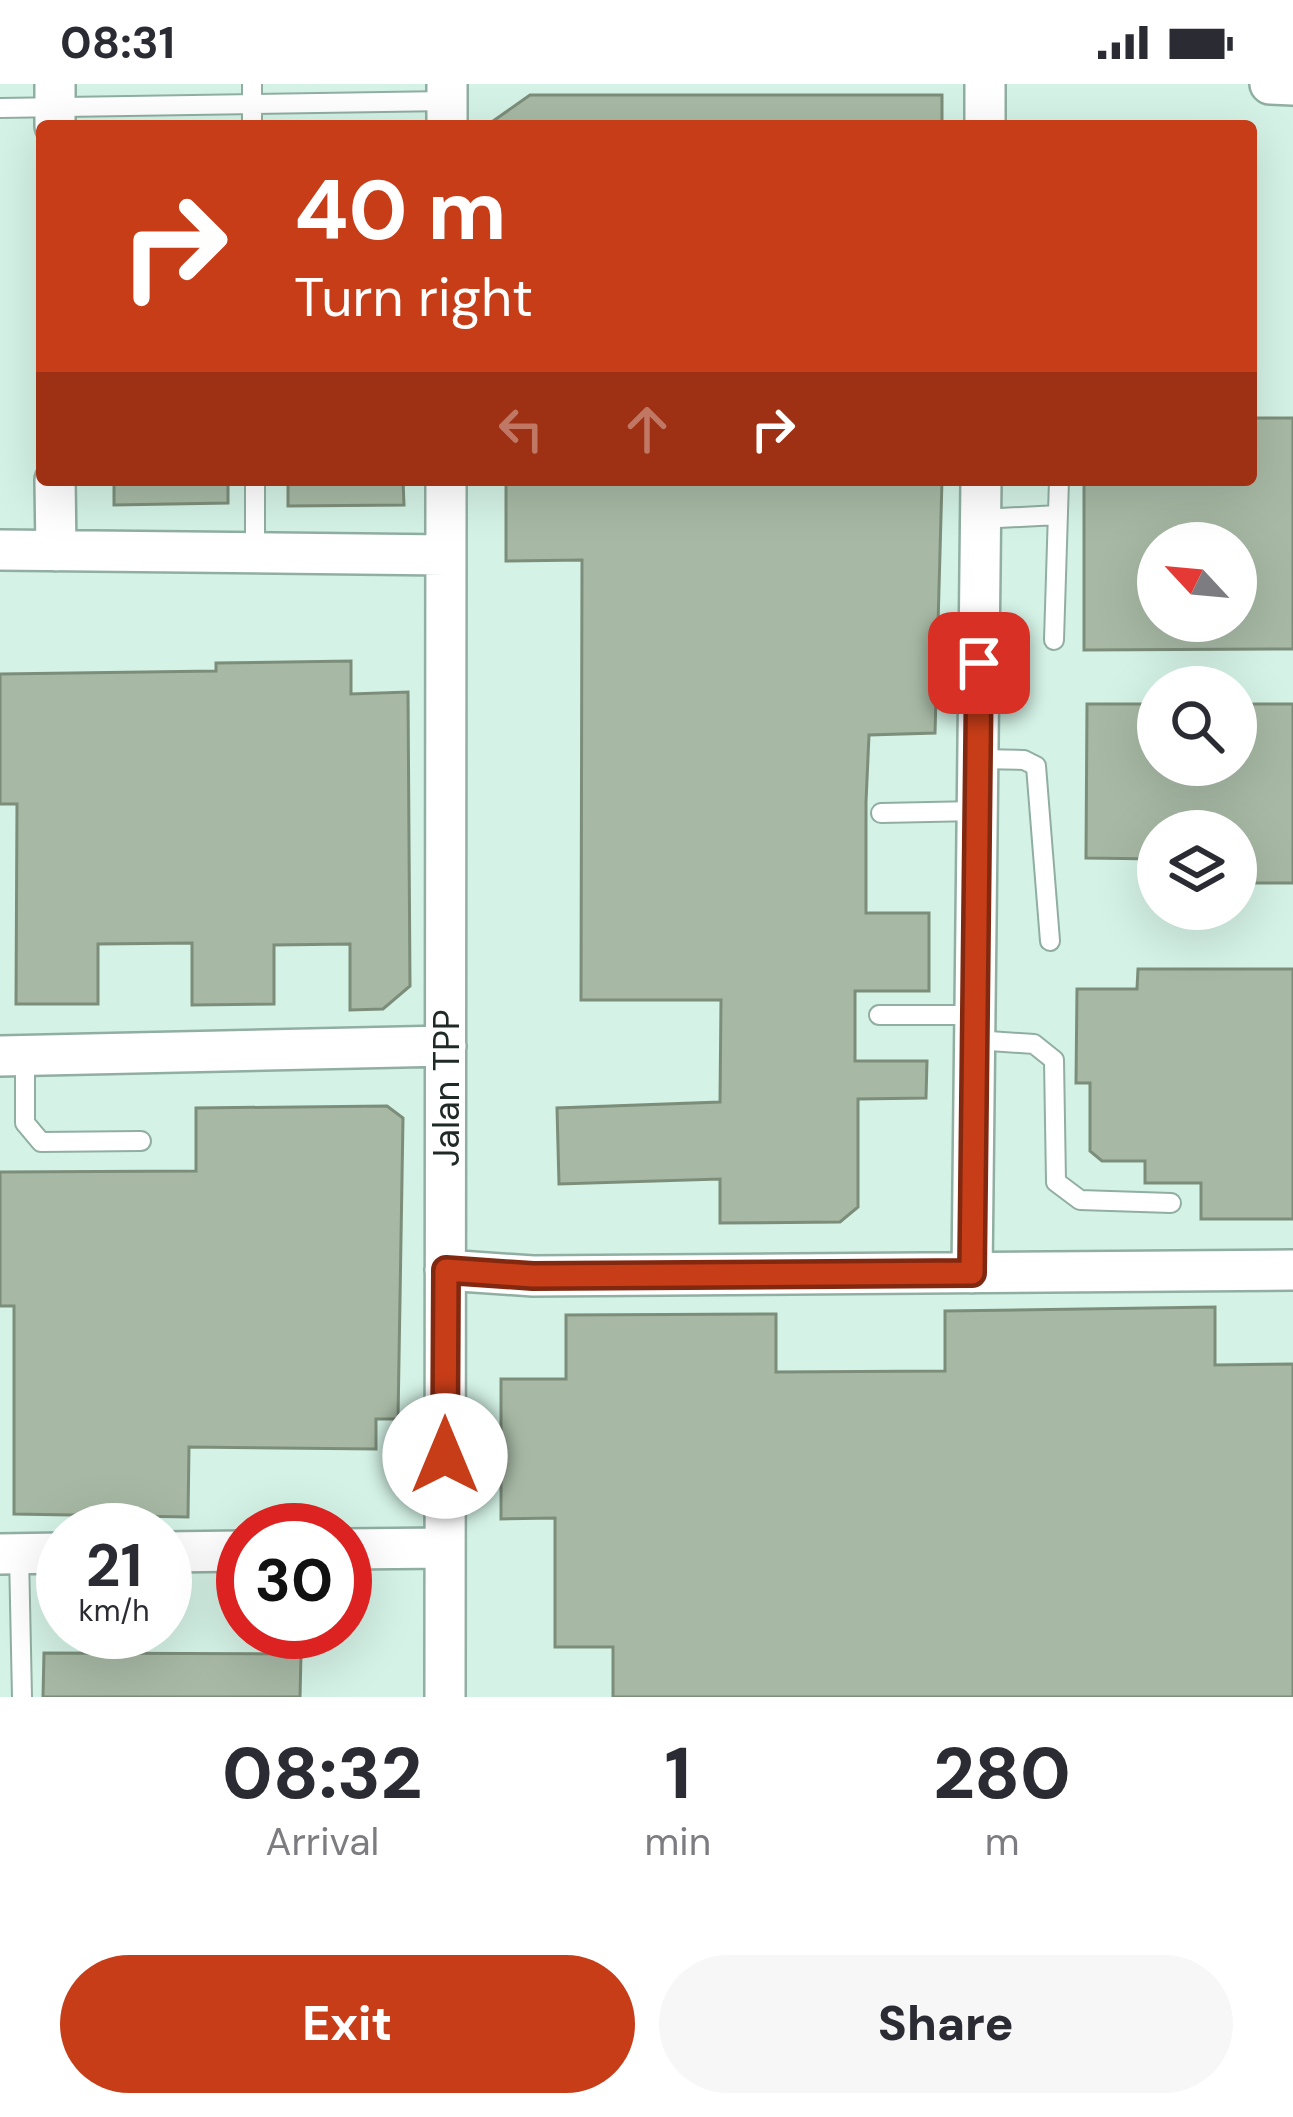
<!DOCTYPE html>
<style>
:root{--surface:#fff;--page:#f7f7f7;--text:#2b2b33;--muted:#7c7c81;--accent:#c63d18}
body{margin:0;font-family:"DM Sans",sans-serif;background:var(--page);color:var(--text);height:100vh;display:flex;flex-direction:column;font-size:45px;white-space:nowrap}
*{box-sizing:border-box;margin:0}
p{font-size:39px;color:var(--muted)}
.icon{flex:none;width:66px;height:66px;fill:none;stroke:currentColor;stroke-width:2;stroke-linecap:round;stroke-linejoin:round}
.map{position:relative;height:1613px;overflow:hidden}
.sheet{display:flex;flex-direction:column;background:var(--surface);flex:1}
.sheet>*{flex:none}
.guide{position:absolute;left:36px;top:36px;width:1221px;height:366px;border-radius:12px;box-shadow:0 12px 48px #0002;background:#c63d18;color:#fff;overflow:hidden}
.needle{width:78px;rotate:296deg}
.fabs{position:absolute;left:1137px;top:438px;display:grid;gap:24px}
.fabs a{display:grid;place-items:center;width:120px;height:120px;border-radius:50%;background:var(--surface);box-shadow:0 12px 48px #0002;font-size:60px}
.speed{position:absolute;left:36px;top:1419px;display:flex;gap:24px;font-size:60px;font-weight:700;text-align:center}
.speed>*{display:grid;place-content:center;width:156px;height:156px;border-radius:50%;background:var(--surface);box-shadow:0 12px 48px #0002;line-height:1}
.speed small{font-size:30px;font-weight:400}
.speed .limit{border:18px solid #d22;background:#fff;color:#111}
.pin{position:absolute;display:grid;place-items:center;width:102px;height:102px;color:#fff;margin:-51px;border-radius:24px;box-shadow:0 6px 18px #0006}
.me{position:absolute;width:132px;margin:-66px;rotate:0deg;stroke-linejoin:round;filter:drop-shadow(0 0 9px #0008)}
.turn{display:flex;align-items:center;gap:42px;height:252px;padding:0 60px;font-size:54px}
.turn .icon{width:156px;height:156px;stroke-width:2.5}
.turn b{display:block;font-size:84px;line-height:102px}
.lanes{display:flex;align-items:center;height:114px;padding:0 60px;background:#0003;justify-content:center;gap:60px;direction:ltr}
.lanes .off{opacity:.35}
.eta{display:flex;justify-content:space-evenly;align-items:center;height:204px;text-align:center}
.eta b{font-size:72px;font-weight:800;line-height:84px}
.action{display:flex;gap:24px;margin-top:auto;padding:24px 60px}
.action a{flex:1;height:138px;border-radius:72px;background:var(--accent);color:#fff;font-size:48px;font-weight:800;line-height:138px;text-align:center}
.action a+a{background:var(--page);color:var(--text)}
.status{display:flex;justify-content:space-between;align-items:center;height:84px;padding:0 60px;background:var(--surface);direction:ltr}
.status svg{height:33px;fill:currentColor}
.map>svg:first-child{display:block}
</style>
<div class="status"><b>08:31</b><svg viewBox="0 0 49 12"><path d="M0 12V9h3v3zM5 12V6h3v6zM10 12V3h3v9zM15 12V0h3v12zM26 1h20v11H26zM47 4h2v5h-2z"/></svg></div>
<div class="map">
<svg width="1293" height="1613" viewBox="0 0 1293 1613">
<rect width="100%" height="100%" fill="#d4f2e6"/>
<path fill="#a7b9a5" stroke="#7c8e7a" stroke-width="3" fill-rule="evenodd" d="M530,11H942V42H486Z
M1251,334H1293V565L1084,566V396H1251ZM1158,459H1236V537H1158Z
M114,396H228V419L114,421Z
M288,396H403L404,421L288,422Z
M506,396H942L935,649L869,651L866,718V829H929V907H855V977H927L926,1014L858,1015V1123L840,1138L720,1139V1095L559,1100L557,1024L720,1018L721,916H581L582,476L506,477Z
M351,577V610L408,608L410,902L383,925L350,926V860L274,861V920L192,921V859L98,860V920H16L17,720H0V590L216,587V579Z
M1087,620H1158V681H1236V620H1293V799H1236V747H1158V775L1086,774Z
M1138,885H1293V1135H1201V1099H1145V1077H1102L1090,1067V999H1076L1077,905H1137Z
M387,1022L403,1034L398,1335H376V1365L189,1363L188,1433L14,1430V1222H0V1088L196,1087V1024Z
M1215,1223V1281L1293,1280V1613H613V1563H555V1434L501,1435V1295H566V1231L776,1230V1288L945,1287V1227Z
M44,1569L301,1570L300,1613H43Z"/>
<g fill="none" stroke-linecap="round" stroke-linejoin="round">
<g stroke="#91aea2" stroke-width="22">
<path id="service" d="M252,0V42
M0,24L447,17
M255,396V469
M980,435L1058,431
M1054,556L1059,396
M978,675L1024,676L1036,682L1050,857
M881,729L977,727
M879,931H975
M975,956L1034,960L1054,976L1056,1098L1080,1116L1171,1119
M25,972V1039L41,1058L141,1057
M19,1470L22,1613"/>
</g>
<g stroke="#91aea2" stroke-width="44">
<path id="minor" d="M55,0V42
M1270,0L1293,1
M447,42V0
M985,42V0
M55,396L56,467
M0,466L446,471
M0,972L446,962
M445,1186L533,1192L1293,1186
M972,1189L981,396
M345,1465L445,1464
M165,1468L243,1467
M0,1470L63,1469
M445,1613L446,396"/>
</g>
<use href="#service" stroke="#fff" stroke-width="18"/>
<use href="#minor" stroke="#fff" stroke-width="39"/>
</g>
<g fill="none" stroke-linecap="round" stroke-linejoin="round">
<g stroke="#812810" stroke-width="30">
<path id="route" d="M445,1372L446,1186L533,1192L972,1189L979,579"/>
</g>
<use href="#route" stroke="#c63d18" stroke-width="21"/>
</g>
<g text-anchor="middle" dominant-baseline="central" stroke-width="9" stroke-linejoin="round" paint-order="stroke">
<g font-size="36" fill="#1f2a26" stroke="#fff">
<text transform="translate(446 1004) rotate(-90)">Jalan TPP</text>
</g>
</g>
</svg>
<div class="fabs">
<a><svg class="needle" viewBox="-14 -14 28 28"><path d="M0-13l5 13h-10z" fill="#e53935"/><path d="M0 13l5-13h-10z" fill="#7c7c81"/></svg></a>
<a><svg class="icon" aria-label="search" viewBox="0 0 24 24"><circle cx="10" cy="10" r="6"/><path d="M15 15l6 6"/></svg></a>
<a><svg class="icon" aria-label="layers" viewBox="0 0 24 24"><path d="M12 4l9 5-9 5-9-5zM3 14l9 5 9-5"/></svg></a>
</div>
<div class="speed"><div>21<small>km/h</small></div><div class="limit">30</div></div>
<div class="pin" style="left:979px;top:579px;background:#d93025"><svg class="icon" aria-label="arrive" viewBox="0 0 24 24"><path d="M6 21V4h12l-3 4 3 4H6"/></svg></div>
<svg class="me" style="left:445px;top:1372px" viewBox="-20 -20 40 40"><circle r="19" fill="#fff"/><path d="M0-13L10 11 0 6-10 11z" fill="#c63d18"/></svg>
<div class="guide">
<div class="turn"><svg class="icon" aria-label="right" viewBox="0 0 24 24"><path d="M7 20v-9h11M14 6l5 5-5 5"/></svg><div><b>40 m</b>Turn right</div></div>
<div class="lanes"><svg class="icon off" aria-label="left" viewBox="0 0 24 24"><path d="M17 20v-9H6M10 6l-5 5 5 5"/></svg><svg class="icon off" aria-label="ahead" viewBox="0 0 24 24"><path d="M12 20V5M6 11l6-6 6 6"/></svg><svg class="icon" aria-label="right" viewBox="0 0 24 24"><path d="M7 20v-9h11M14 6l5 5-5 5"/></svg></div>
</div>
</div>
<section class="sheet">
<div class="eta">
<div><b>08:32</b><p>Arrival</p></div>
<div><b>1</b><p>min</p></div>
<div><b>280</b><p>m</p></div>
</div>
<div class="action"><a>Exit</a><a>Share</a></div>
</section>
